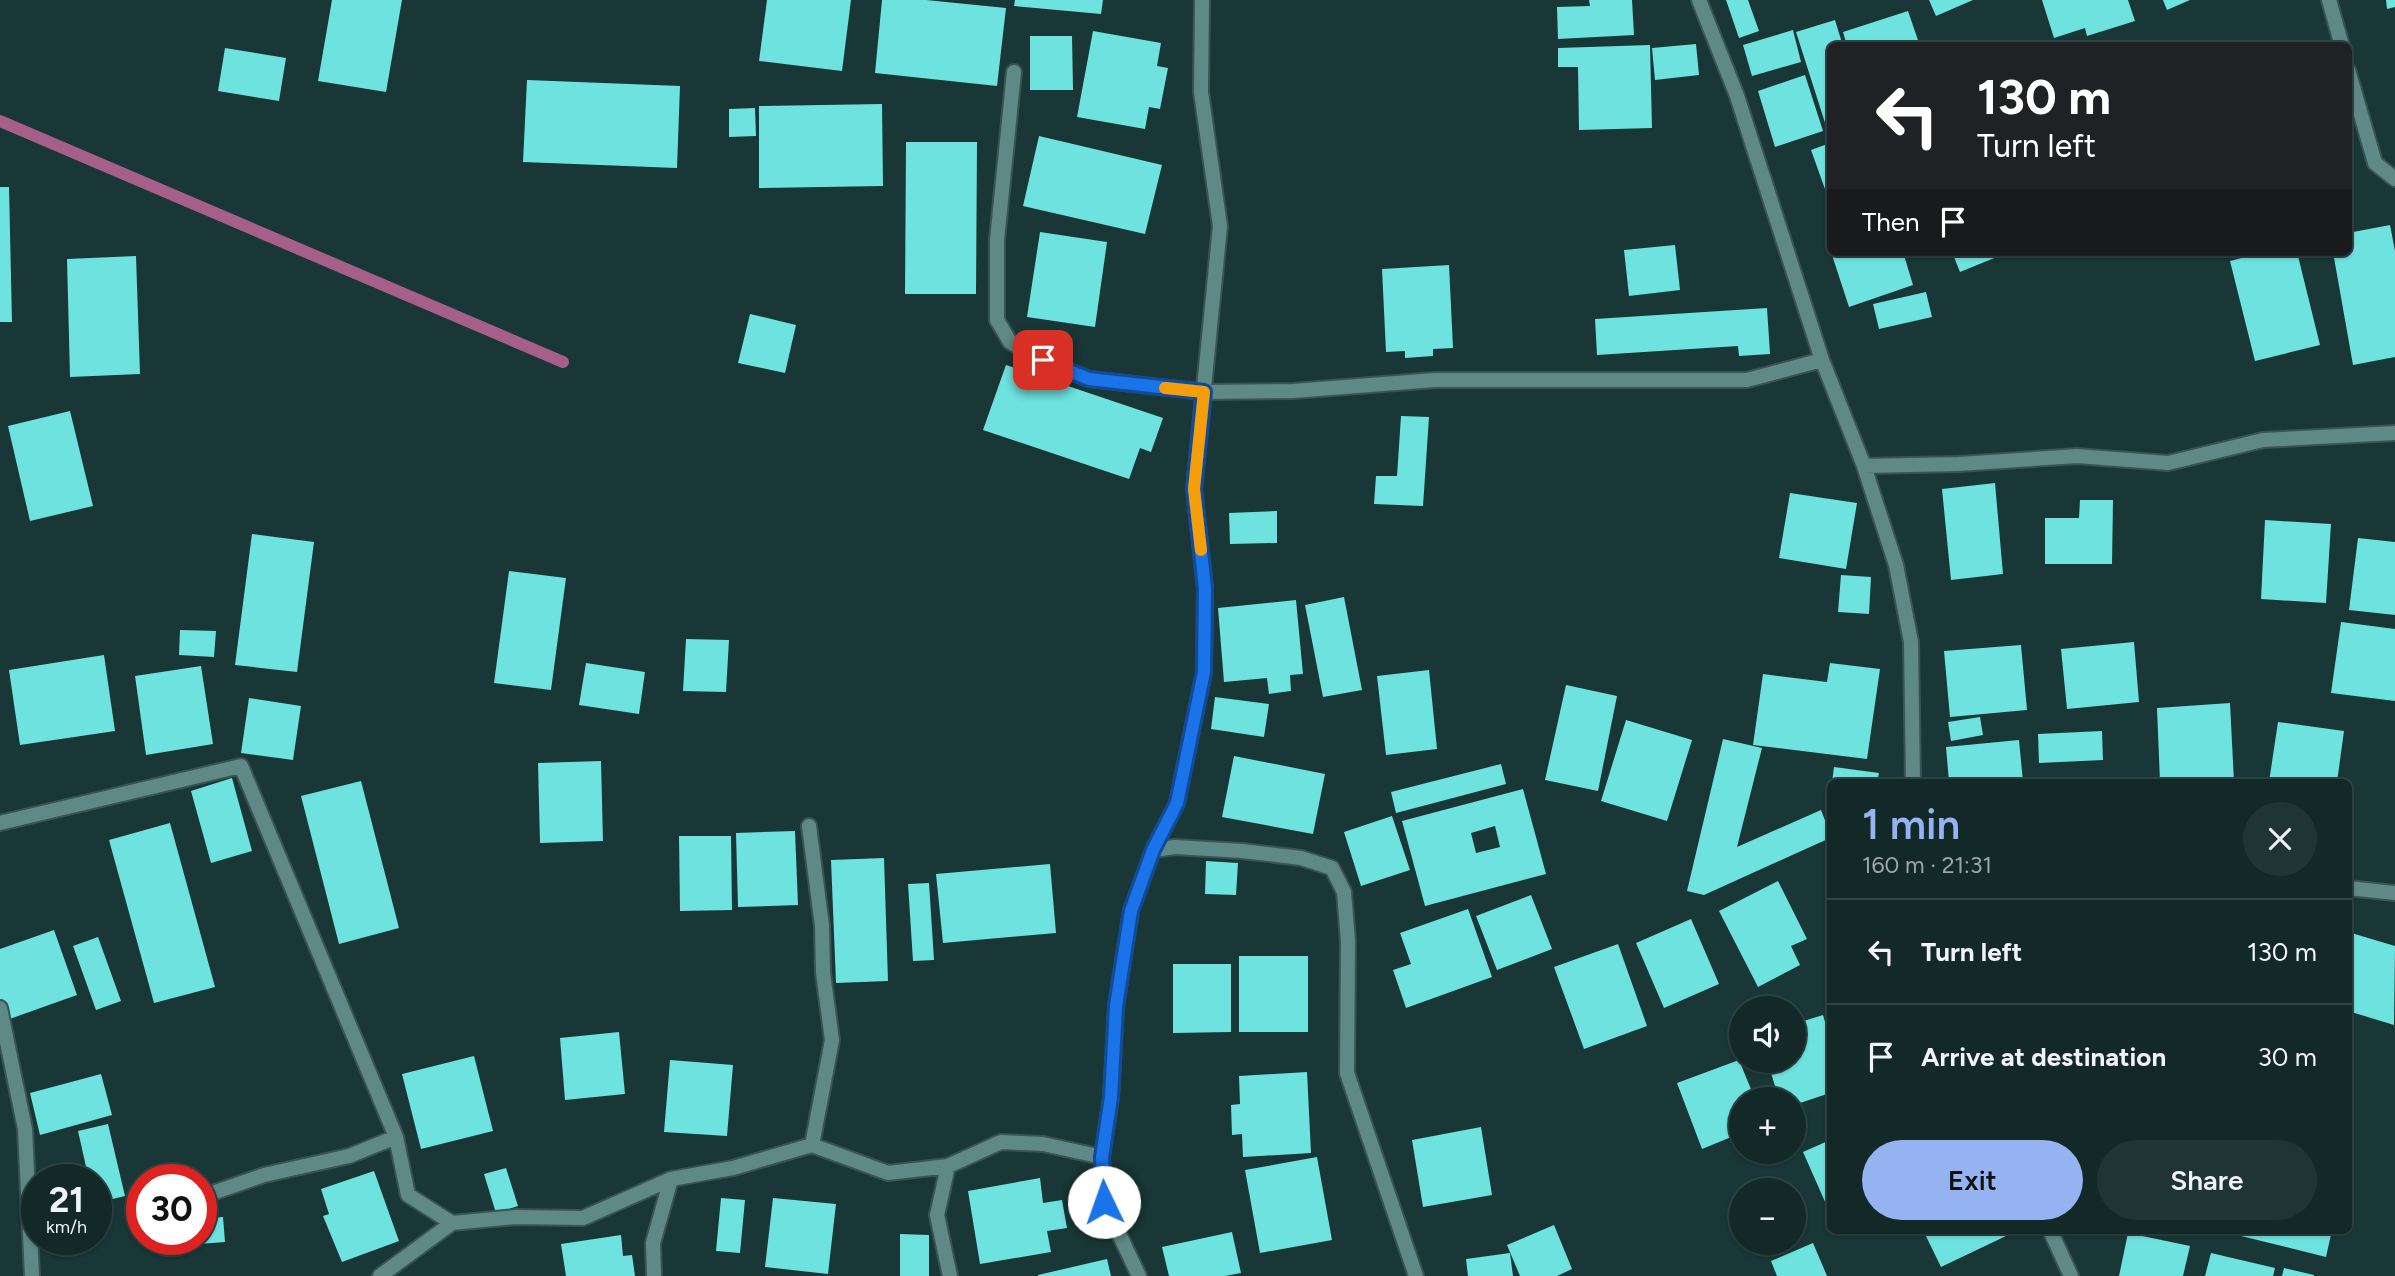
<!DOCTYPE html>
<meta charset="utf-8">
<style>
:root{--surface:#122928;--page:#1f3534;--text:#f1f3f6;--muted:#9ca6a8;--line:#314545;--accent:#95b2f1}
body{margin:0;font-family:Figtree,sans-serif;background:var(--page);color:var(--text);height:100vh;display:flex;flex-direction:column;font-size:26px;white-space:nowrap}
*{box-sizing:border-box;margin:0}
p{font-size:23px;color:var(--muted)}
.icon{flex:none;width:38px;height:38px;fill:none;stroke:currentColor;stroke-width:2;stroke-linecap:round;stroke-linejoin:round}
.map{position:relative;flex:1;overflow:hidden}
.sheet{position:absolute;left:1827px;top:779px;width:525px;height:455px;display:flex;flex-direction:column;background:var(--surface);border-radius:10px;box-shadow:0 2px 5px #0004,0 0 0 2px var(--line)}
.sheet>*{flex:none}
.top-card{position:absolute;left:1827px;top:42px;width:525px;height:214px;border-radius:10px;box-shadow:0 2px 5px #0004,0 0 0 2px var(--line);background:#202124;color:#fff;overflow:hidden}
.tools{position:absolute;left:1729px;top:996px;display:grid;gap:14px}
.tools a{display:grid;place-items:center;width:77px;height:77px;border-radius:50%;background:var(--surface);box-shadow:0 2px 5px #0004,0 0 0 2px var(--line);font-size:35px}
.speed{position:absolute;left:21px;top:1164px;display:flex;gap:14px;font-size:35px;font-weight:700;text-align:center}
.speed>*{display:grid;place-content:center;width:91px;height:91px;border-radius:50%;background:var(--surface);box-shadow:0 2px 5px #0004,0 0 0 2px var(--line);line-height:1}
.speed small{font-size:18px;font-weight:400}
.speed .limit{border:10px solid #d22;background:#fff;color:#111}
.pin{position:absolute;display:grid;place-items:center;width:60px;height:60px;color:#fff;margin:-30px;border-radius:14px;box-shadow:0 4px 10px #0006}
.me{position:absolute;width:77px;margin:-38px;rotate:357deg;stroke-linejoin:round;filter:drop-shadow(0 0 5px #0008)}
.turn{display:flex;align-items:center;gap:24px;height:147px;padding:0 35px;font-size:32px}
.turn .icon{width:91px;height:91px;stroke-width:2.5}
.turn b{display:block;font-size:49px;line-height:60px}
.then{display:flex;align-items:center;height:66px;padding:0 35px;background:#0003;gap:14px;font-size:26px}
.round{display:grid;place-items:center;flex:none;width:74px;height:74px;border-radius:37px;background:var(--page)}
.overview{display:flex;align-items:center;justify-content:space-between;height:119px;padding:0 35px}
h1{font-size:42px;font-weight:600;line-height:52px;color:var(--accent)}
.cta{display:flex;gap:14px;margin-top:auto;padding:14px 35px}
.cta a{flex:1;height:80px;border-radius:42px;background:var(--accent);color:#111;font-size:28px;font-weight:600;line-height:80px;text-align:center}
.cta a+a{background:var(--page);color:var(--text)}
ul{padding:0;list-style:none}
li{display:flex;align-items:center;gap:21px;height:105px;padding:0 35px;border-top:2px solid var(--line)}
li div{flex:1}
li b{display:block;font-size:26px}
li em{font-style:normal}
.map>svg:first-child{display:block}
</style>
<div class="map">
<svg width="2395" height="1276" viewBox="0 0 2395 1276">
<rect width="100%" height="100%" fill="#183736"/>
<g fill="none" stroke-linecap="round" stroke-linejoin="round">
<path stroke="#a55f88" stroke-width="12" d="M0,121L563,362"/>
</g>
<path fill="#6ee2df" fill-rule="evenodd" d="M332,0H402L386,92L318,81Z
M767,0H851L842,71L759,61Z
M882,0H926L1006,8L997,86L875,73Z
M1015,0H1103L1101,14L1014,6Z
M1589,0H1632L1634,35L1558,39L1557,7L1590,6Z
M1726,0H1748L1759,31L1739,38Z
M1929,0H1973L1936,16Z
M2042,0H2128L2135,21L2087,36L2085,28L2054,38Z
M2163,0H2190L2167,10Z
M2386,0H2395V7L2387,9Z
M1908,11L1920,46H1847L1843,32Z
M1835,20L1843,46H1830V128L1827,129L1796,32Z
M1793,30L1801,62L1752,76L1743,45Z
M1093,31L1161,43L1157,66L1168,68L1160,109L1149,107L1145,129L1077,117Z
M1030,36H1072L1073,90H1030Z
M1696,44L1699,75L1655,80L1652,48Z
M1650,45L1652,128L1579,130L1578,67H1558V48Z
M225,48L286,58L279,101L218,91Z
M1805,75L1823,131L1775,147L1758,91Z
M527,80L680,86L677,168L523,162Z
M882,104L883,186L759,188V106Z
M755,108L756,136L729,137V109Z
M1039,136L1162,165L1145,234L1023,206Z
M906,142H977L976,294H905Z
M1830,143V203L1811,150Z
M0,187H9L12,322H0Z
M2390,225L2395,251V357L2353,365L2333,252H2348V233Z
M1040,232L1107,242L1095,327L1027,317Z
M1675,245L1680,290L1629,296L1624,250Z
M1831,252H1903L1913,285L1849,307Z
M1952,252H2009L1960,272Z
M2264,252H2297L2320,345L2255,361L2230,261Z
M136,256L140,374L70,377L67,259Z
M1449,265L1453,348L1433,349V356L1405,358V351L1386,352L1382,269Z
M1926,292L1932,317L1879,329L1873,304Z
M1767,308L1770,354L1739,356L1738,346L1597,355L1595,319Z
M750,314L796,325L785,373L738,363Z
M1006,365L1163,418L1151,452L1140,448L1129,479L983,430Z
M70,411L93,506L30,521L8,426Z
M1401,416L1429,417L1423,506L1374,504L1376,476H1397Z
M1995,483L2003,574L1951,580L1942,489Z
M1790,493L1857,503L1846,569L1779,558Z
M2080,500H2113L2112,564H2045V518H2079Z
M1277,511V543L1230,544L1229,513Z
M2265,520L2331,524L2326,603L2261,599Z
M252,534L314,542L297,672L235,665Z
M2358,538L2395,542V615L2349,610Z
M509,571L566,578L551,690L494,683Z
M1841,575L1871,577L1869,614L1838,612Z
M1344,597L1362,690L1323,697L1305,605Z
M1296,600L1303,674L1290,675L1291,691L1269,694L1267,678L1224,682L1218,608Z
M2341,622L2395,629V701L2331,693Z
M180,630L216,631L214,657L179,655Z
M686,639L729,640L726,692L683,691Z
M2134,642L2139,702L2067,709L2061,649Z
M2021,645L2027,710L1950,717L1944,651Z
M104,655L115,731L20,745L9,670Z
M586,663L645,672L639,714L579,705Z
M1830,663L1880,669L1867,759L1753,745L1763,674L1827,682Z
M201,666L213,744L146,755L135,676Z
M1429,670L1437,749L1386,755L1377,676Z
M1566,685L1617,696L1598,791L1545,780Z
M1215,697L1269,704L1264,737L1211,729Z
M249,698L301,706L293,760L241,753Z
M2230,703L2234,782H2160L2157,708Z
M1980,717L1983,735L1951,741L1948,722Z
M1626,720L1692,740L1667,821L1601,801Z
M2278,722L2344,731L2337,782H2269Z
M2102,731L2103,760L2039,763L2038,734Z
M1723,739L1762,748L1737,847L1821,810L1830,833V838L1704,895L1687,891Z
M2019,740L2023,782H1949L1946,747Z
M1234,756L1325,774L1313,834L1222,817Z
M601,761L603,841L540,843L538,763Z
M1501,764L1506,784L1396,813L1391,792Z
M1834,767L1879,773L1877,782H1832Z
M232,778L252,851L211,863L191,791Z
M361,781L399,928L339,944L301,796Z
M1523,789L1546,874L1425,906L1402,821ZM1495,826L1500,847L1476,853L1471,833Z
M1392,816L1410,870L1361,886L1344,832Z
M170,823L215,987L154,1003L109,840Z
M795,831L798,905L738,907L736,833Z
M679,836H731L732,910L680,911Z
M884,858L888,981L836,983L831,860Z
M1206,861L1238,863L1236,895L1205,894Z
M1050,864L1056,933L943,943L936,874Z
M1778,881L1807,939L1791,946L1800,965L1758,987L1719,911Z
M929,883L934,960L913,961L908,884Z
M1531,895L1552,949L1497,970L1476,916Z
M1468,909L1492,977L1406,1008L1393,970L1411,964L1400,933Z
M1691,919L1719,984L1664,1008L1636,943Z
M54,930L77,995L4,1021L0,1008V949Z
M2348,932L2395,946L2394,1025L2348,1011Z
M98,937L121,1001L96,1010L73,946Z
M1618,944L1647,1026L1584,1049L1554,967Z
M1239,956H1308V1032H1239Z
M1173,964H1231V1032L1173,1033Z
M1823,1015L1830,1039V1093L1794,1105V1099H1779L1767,1060H1794V1024Z
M619,1032L625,1094L565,1100L560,1038Z
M474,1056L493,1131L421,1149L402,1074Z
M670,1060L733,1065L727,1136L664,1132Z
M1739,1060L1755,1099H1741V1133L1702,1149L1677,1083Z
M1307,1072L1311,1153L1243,1157L1242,1134L1232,1135L1231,1105L1240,1104L1239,1076Z
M101,1074L112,1115L40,1135L30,1093Z
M108,1124L125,1196L96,1203V1180H89L78,1131Z
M1481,1127L1492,1195L1423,1207L1412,1140Z
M1830,1140V1213L1803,1152Z
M1317,1157L1332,1240L1260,1253L1245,1170Z
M506,1168L518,1206L496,1213L484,1174Z
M374,1171L399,1241L342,1262L323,1216L329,1214L321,1189Z
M1040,1178L1043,1203L1062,1200L1067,1228L1047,1231L1051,1252L980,1264L968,1191Z
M721,1198L745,1200L740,1253L716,1251Z
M773,1198L836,1204L828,1274L765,1267Z
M223,1217L225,1242L147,1248L146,1239H201V1219Z
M1554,1225L1572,1269L1557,1276H1520L1507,1245Z
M1923,1230H2004L2006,1236L1941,1267Z
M2234,1230H2332L2326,1257L2233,1234Z
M1232,1232L1241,1273L1225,1276H1169L1162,1247Z
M2128,1233L2190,1246L2183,1276H2119Z
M900,1234L929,1235V1276H900Z
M621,1235L623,1256L632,1255L635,1276H566L561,1244Z
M1813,1243L1827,1276H1777L1771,1261Z
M1510,1253L1513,1276H1468L1466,1259Z
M2211,1253L2275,1268L2273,1276H2205Z
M1107,1259L1111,1276H1038V1275Z
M2284,1268L2314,1275V1276H2282Z"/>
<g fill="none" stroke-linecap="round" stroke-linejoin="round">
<g stroke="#385453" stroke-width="18">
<path id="street" d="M1699,0L1737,96L1822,360L1864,466L1896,565L1911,642L1913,782
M2329,0L2342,46
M2348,70L2375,163L2395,179
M1014,72L997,240V320L1010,342L1043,361L1089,379L1204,392L1293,391L1435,380H1747L1822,360
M1864,466L1959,464L2077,456L2168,463L2263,440L2395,433
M0,823L241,766L396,1137L408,1195L452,1223
M809,826L822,926L823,973L832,1040L812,1145
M1153,850L1175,847L1242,851L1301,858L1332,868L1344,892L1348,941L1347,1073L1416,1276
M2348,888L2395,893
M0,1008L25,1129L32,1276
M948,1166L937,1215L950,1276
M201,1197L264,1175L349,1156L396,1137
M2050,1230L2071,1276
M380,1276L452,1223L516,1217L583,1218L671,1179L733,1168L812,1145L888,1173L948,1166L1001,1142L1043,1144L1102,1157
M654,1276L653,1243L671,1179
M1139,1276L1104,1202L1102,1157L1111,1097L1116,1006L1131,911L1153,850L1177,803L1204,672L1205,588L1194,489L1220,226L1201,92L1202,0"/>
</g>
<use href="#street" stroke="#5e8987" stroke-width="14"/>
</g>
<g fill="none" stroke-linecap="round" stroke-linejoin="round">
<g stroke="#114b97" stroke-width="18">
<path id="route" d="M1043,360L1089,379L1204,392L1194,489L1205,588L1204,672L1177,803L1153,850L1131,911L1116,1006L1111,1097L1102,1157L1104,1202"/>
</g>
<use href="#route" stroke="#1a73e8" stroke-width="12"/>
<path stroke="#f59e0b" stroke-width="12" d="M1165,388L1204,392L1194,489L1201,550"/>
</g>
</svg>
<div class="tools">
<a><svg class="icon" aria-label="sound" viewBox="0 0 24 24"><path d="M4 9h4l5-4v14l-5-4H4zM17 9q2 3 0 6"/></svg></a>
<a>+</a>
<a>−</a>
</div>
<div class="speed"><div>21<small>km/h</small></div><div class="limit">30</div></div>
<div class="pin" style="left:1043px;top:360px;background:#d93025"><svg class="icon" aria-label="arrive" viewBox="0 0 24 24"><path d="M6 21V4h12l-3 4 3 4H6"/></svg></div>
<svg class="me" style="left:1104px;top:1202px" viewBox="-20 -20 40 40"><circle r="19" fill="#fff"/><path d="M0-13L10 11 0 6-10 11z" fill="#1a73e8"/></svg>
<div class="top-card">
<div class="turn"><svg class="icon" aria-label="left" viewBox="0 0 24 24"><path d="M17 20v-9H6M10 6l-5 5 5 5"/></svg><div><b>130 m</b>Turn left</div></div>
<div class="then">Then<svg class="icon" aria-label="arrive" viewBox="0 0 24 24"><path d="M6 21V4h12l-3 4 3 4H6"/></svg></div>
</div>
<section class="sheet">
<div class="overview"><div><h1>1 min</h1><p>160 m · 21:31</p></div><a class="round"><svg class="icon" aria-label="close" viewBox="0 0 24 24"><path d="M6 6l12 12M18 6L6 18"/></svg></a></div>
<ul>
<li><svg class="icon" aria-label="left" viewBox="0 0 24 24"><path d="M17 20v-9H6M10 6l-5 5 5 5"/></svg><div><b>Turn left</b></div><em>130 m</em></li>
<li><svg class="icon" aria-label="arrive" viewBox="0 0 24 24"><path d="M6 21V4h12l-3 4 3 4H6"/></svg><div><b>Arrive at destination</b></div><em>30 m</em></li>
</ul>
<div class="cta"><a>Exit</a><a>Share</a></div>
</section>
</div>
